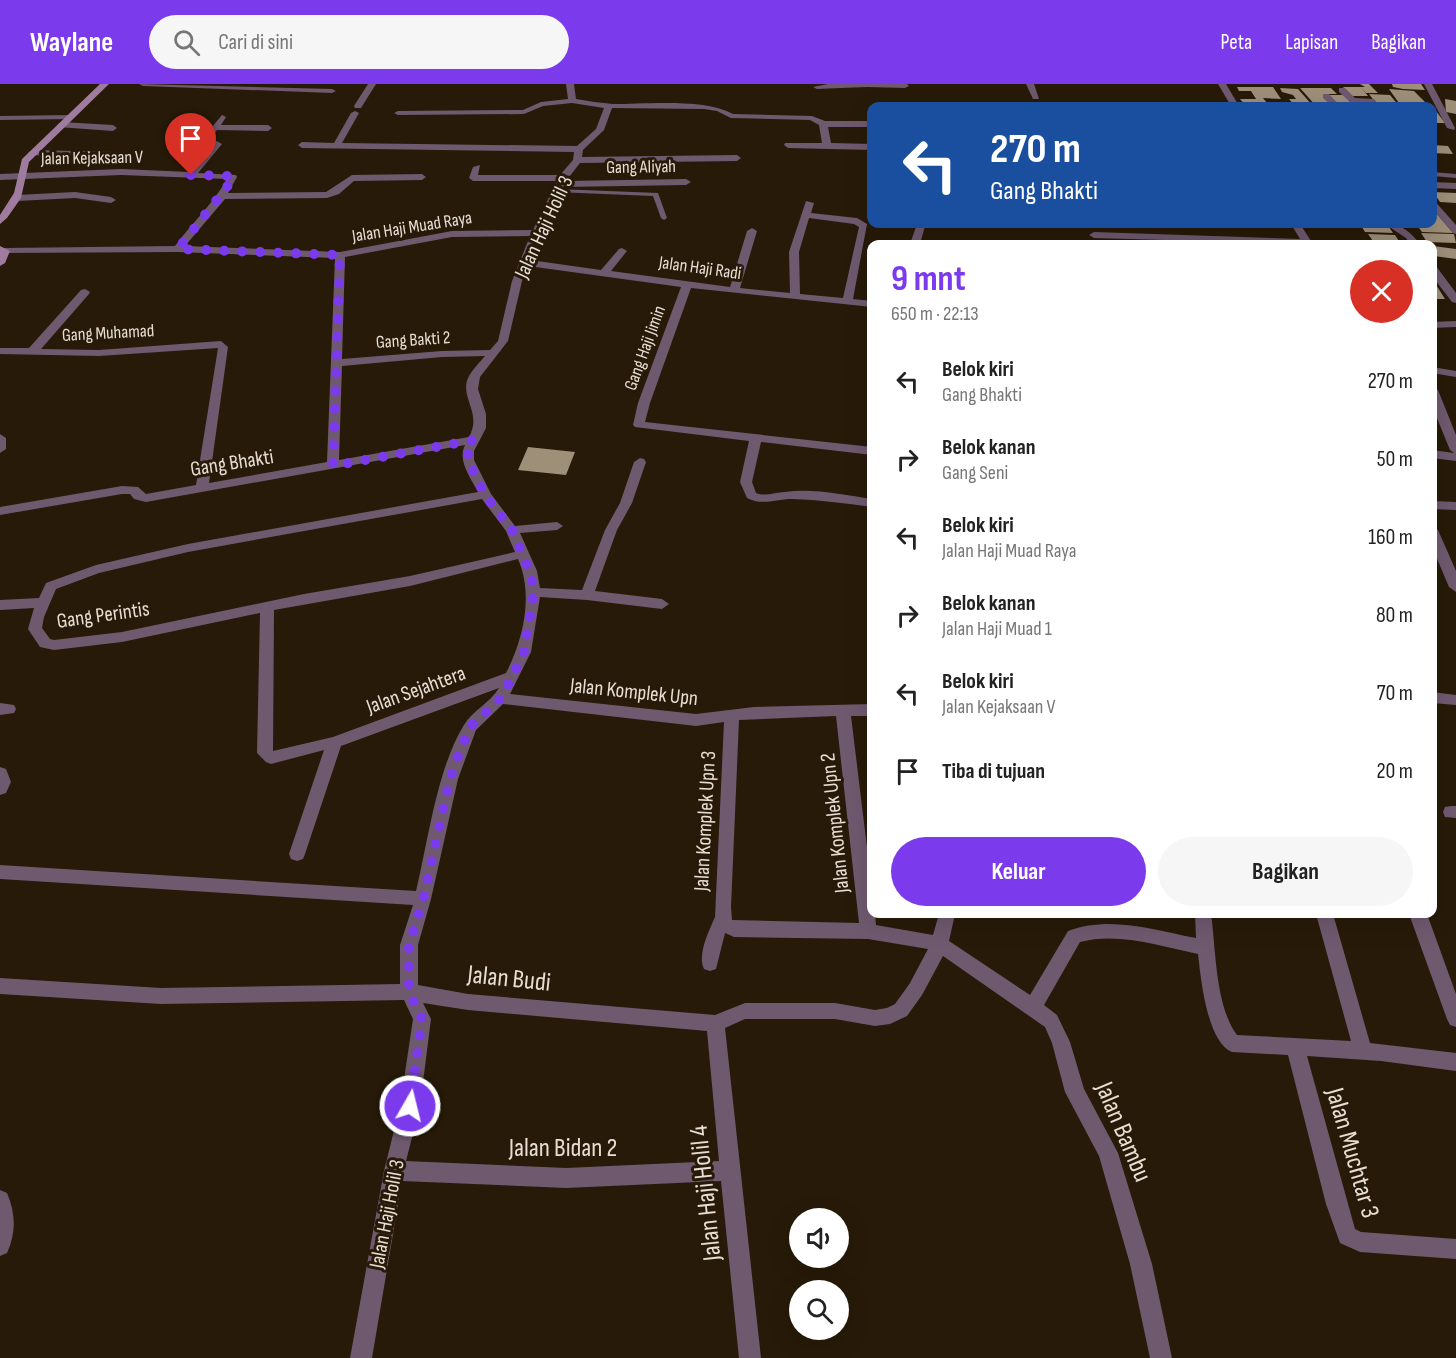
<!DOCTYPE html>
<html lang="id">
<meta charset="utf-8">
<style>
:root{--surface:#fff;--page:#f6f6f6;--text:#222;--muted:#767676;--accent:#7c3aed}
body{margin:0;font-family:"Sofia Sans Condensed",sans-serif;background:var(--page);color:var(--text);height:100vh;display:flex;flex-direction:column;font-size:22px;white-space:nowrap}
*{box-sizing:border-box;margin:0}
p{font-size:20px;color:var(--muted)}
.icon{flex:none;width:33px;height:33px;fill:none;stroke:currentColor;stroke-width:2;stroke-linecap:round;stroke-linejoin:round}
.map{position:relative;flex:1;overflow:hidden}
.side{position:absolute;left:867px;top:156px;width:570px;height:678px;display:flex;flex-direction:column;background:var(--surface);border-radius:12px;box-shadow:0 6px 24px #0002}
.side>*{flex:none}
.banner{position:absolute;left:867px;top:18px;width:570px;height:126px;border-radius:12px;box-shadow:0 6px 24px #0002;background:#1a4fa0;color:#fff;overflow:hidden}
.buttons{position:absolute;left:789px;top:1124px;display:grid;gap:12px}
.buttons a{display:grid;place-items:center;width:60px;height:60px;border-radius:50%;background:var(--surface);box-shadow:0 6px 24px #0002;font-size:30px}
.pin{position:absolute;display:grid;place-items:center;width:51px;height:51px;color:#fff;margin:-62px -26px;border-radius:50% 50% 50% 0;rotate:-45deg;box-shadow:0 0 6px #0007}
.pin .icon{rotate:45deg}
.me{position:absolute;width:66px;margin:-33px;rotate:8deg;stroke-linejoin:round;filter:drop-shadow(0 0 4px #0008)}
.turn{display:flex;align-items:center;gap:21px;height:126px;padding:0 24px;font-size:27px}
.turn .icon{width:78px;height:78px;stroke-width:2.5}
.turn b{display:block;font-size:42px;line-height:51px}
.round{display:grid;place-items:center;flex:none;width:63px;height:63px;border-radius:32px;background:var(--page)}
.summary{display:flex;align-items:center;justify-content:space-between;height:102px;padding:0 24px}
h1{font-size:36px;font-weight:700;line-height:45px;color:var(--accent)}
.action{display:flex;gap:12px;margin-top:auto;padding:12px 24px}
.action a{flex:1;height:69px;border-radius:36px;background:var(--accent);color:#fff;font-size:24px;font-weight:700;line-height:69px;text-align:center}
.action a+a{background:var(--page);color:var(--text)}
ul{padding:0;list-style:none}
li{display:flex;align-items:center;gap:18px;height:78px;padding:0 24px}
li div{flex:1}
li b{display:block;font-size:22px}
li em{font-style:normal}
header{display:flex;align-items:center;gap:36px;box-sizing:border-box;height:84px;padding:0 30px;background:var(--accent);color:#fff}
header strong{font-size:28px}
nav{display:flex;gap:33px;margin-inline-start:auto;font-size:21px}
.search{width:420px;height:54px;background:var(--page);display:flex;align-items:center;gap:15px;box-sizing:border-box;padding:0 21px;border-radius:33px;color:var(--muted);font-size:22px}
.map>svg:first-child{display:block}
</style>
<header>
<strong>Waylane</strong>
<div class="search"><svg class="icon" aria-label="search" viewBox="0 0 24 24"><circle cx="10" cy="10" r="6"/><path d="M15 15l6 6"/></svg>Cari di sini</div>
<nav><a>Peta</a><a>Lapisan</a><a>Bagikan</a></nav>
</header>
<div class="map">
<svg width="1456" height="1274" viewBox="0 0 1456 1274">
<rect width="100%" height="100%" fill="#271a08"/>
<path fill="#9e8f79" d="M1360,0H1369L1378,9H1366L1361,3H1365Z
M1392,0H1421L1425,6L1403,5L1393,3Z
M1237,3H1273L1281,15L1263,14L1267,19H1261L1264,22H1246L1240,15H1256L1251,7H1239Z
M1343,3H1361L1368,12H1351Z
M1280,4L1298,5L1313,22H1295L1289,15H1296L1293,11L1282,8Z
M1300,4H1331L1337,10H1323L1333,22H1316Z
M1389,5L1414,7L1429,22L1411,20L1413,22H1401Z
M1369,10L1390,11L1399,22H1378Z
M1328,11H1344L1354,22H1339Z
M1445,15L1456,17V30L1446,28Z
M1432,27H1436L1445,39H1435Z
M1432,61L1448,62L1453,70L1432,69Z
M1433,108L1456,109V119L1440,118Z
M1432,124L1442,136L1453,149L1422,148L1416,140H1432Z
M1360,140H1387L1393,149L1365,148Z
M1421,149L1454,150L1456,159L1427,158Z
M1368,150L1395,151L1401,160H1375Z
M1433,162L1456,165V175L1434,172Z
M1432,199H1435L1445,215H1432Z
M528,363L575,368L566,391L518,386Z"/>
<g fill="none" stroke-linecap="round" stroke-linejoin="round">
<path fill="#6f596f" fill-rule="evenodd" d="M1432,88L1456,90V94L1432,92Z
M557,105L658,109L667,134L664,136L661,134L653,112L555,108V106Z"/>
<path fill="#6f596f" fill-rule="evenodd" d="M139,0L332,5L336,7L332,9L143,2Z
M368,0H376L361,24H355L354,22Z
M566,0H574L576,15C588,17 601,19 613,20C646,20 705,14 733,30L812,32L825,37H872V43H828L831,59L872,60V66L788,64L784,61L785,59H822L819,41L810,36L731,34L717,27L704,25L612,24L604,46L583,66L582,73L737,71L741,74L737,77L580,79L566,97L686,95L691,98L686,101L563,103L530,176L601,186L619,165L622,164L627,167L611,187L730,203L747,147L752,144L757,147L740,204L790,209L789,168L806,117L814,119L811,129L857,134L867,140L853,215L872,217V223L691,204L650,319L645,338L872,363V371L761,358L752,398L756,409C765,413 776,408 785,408C813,404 844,411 872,415V423C845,419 819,416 792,415C775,415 762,422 747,414L740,398L749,357L635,343L633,341L638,319L681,203L528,182L522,197L508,257L480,293L478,305L486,330V344L474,367V376L491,410L515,442L557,438L563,442L557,446L520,449L537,487L540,504L582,506L605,446L620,419L634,378L640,374L644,375L646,378L632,419L617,446L595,507L662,515L669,520L662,525L587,516L540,513L531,568L510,610L696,630L754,623L872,620V632H851L872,804V830H875L876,841L933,851L939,830H955L949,857L1030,911L1068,847C1110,831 1154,846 1196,854L1195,830H1211C1216,864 1215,922 1237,951L1351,957L1316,830H1333L1370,959L1456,969V987L1381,977L1307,972L1355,1145L1361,1148L1456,1155V1175L1360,1168L1340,1159L1326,1120L1288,971L1232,968C1207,958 1201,895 1198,870C1159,862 1119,848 1080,858L1044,921L1057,931L1070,958L1084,1005L1118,1069L1152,1180L1172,1274H1150L1130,1180L1099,1072L1065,1008L1052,959L1045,943L943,872L922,911L907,932L890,940L875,942L835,935H745L725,944L761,1274H739L721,1097L566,1104L402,1097L372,1274H350L384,1087L400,1022L413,935L404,916L161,920L0,910V894L161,904L400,900V861L413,821L0,795V781L416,807C428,758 437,684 464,641C472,627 490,619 499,604L341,662L305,770L303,775L297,777L291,775L289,770L324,666L271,680L266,678L257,669L260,529L122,558L54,566L40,563L28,545L34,524L0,526V516L39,514L46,499L96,481L188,460L478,408C471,394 457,377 465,361L146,418L134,415L130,410H122L0,431V423L122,402L138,403L146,410L196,401L218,264L99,272L0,270V264H29L81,206L85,205L90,208L89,210L41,265L99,266L221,257L228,263L209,399L327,378L335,174L178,168L2,169L0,167L5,164L175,162C192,139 213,120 227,95L121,91L0,96V90L121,85L189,88L213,61L202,55L222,31L226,33L221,41H268L272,44L268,47L217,46L211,54L222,60L198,89L236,91L237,93L228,109L326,108L352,91L422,90L426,93L422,96L354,97L339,110L327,114L225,115L185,162L340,168L452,147L533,146L557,97H473L469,94L473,83L480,81L478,91H560L573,76L574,68L302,64L298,61L302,58L334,59L351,29L355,27L359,29L342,59L577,62L596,45L604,24L572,19L543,22L524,30L398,31L394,29L398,27L523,26L541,18L568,15ZM809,134L854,140L859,143L843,214L800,210L799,168ZM530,152L512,197L498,257L490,266L442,267L342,275L345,173L452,153ZM485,272C480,278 473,285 469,292C458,313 483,328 469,353L339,376L342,282L442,273ZM482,415L506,447L515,468L410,492L304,510L122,548L54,556L50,555L42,544L44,533L56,505L99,489L188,468ZM518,475C534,511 523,556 506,589L333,653L273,667L274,526L410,502ZM503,620L696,642L724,638L715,833C709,847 697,870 704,885L710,887L716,885L725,849L734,853L868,855L928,865L910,899L895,920L887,924L875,926L835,919H745L715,931L468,910L418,901V861L431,815L458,695L476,646ZM836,632L859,839L732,836L731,823L739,636ZM423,919L468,926L707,947L719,1077L566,1084L406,1077L420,1022L431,935Z
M907,0L909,2L905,4L867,3L817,5L813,3L828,0Z
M1026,0H1034L1039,15H1033Z
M1218,0H1226L1239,22H1231Z
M1424,0H1432L1455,44L1454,46L1447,44Z
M1339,4H1345L1355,14L1374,15L1380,22L1350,18L1339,8Z
M1323,10H1329L1340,22H1332L1323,14Z
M70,31H73V35L0,36V32Z
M61,38L113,41L117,44L113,47L58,43L57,41Z
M32,66L115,68L119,71L115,74L29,71L28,69Z
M1432,98L1456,99V105L1432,104Z
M75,108L111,113L116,116L111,119L75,114L17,117L12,114L17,111Z
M1432,114L1456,141V150L1453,149L1432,124Z
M917,140L925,142L920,160H910Z
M1291,140H1300L1313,160L1094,154L1089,151L1094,148L1300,155Z
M1385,140C1400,139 1411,148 1420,160H1410L1406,154Z
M1432,181L1436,182L1456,209V219L1452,218L1432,192Z
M1456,237V243L1432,244V238Z
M1432,283L1456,287V293L1432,289Z
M1432,303L1438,306L1456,351V377L1432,374V366L1454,369L1450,366L1432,322Z
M0,350L6,354V365L0,369Z
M1432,417L1456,418V426L1432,425Z
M1432,442L1438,446L1456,487V508L1449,503L1432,463Z
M1432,608L1456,611V621L1432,619Z
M0,619L14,621L16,625L14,629L0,631Z
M0,683L6,685L11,698L6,709L0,711Z
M1451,722H1456V734L1445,733L1443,728L1445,723Z
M1409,830H1427L1456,910V943L1450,941L1447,935Z
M0,1106L7,1109C16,1130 16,1149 7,1169L0,1172Z"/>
<path fill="#9e7b9f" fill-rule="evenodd" d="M100,0H109L29,78L21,114L7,134L0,140V131L14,109L22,75Z
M0,162L10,167L5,179L0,182Z"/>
</g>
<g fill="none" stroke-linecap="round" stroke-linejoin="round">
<path stroke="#7c3aed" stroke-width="10" stroke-dasharray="0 18" d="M191,91L229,92L234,94L178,165L340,171L333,382L474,356L468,367V376L485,411L512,446L530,488L534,508L524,568L512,593L501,614L470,643L458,672L450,695L423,816L409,861V908L422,935L410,1022"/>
</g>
<g text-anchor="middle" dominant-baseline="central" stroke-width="6" stroke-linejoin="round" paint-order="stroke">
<g font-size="18" fill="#e8dfd4" stroke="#271a08">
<text transform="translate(92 74) rotate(-1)">Jalan Kejaksaan V</text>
<text transform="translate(641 83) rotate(-1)">Gang Aliyah</text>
<text transform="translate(412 143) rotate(-9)">Jalan Haji Muad Raya</text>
<text transform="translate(700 184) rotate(8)">Jalan Haji Radi</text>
<text transform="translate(108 249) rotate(-3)">Gang Muhamad</text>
<text transform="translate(413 256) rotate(-4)">Gang Bakti 2</text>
<text transform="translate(645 264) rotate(-70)">Gang Haji Jimin</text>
</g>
<g font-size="21" fill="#e8dfd4" stroke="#271a08">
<text transform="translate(544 143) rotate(-65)">Jalan Haji Holil 3</text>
<text transform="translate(232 379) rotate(-9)">Gang Bhakti</text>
<text transform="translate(103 531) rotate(-8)">Gang Perintis</text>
<text transform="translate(416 606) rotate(-20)">Jalan Sejahtera</text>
<text transform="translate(634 608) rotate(6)">Jalan Komplek Upn</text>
<text transform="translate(705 737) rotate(-87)">Jalan Komplek Upn 3</text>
<text transform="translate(835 739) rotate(-96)">Jalan Komplek Upn 2</text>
<text transform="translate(387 1130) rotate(-79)">Jalan Haji Holil 3</text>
</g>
<g font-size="26" fill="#e8dfd4" stroke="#271a08">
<text transform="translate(509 895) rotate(6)">Jalan Budi</text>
<text transform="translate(1123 1048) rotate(67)">Jalan Bambu</text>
<text x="563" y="1064">Jalan Bidan 2</text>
<text transform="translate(1352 1069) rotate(74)">Jalan Muchtar 3</text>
<text transform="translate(706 1109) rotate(-96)">Jalan Haji Holil 4</text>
</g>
</g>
</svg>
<div class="buttons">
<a><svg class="icon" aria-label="sound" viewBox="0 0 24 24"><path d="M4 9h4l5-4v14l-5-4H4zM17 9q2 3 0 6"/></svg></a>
<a><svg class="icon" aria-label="search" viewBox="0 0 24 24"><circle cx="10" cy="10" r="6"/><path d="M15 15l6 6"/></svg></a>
</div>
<div class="pin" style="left:191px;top:91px;background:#d93025"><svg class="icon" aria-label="arrive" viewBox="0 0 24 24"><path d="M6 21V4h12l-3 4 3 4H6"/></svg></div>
<svg class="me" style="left:410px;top:1022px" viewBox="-20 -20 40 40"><circle r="17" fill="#7c3aed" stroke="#fff" stroke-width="3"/><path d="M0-11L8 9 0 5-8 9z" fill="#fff"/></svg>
<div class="banner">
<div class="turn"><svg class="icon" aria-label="left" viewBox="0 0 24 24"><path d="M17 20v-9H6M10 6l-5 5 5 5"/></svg><div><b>270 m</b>Gang Bhakti</div></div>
</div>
<section class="side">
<div class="summary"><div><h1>9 mnt</h1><p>650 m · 22:13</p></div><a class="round" style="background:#d93025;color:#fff"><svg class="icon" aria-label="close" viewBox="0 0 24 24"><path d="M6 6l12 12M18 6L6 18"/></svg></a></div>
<ul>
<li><svg class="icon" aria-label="left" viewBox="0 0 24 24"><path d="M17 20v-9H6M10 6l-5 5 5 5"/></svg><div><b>Belok kiri</b><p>Gang Bhakti</p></div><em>270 m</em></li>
<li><svg class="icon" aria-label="right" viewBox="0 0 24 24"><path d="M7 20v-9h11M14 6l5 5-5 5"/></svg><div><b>Belok kanan</b><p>Gang Seni</p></div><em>50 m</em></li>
<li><svg class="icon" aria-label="left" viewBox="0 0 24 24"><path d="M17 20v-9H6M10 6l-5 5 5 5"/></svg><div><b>Belok kiri</b><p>Jalan Haji Muad Raya</p></div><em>160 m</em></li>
<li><svg class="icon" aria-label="right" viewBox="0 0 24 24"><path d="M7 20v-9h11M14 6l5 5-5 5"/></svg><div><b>Belok kanan</b><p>Jalan Haji Muad 1</p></div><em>80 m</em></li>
<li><svg class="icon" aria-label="left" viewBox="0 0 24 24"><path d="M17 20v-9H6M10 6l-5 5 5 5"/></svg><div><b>Belok kiri</b><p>Jalan Kejaksaan V</p></div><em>70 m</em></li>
<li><svg class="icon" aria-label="arrive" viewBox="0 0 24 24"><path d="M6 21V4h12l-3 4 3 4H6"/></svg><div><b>Tiba di tujuan</b></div><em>20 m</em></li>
</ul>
<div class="action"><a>Keluar</a><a>Bagikan</a></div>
</section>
</div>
